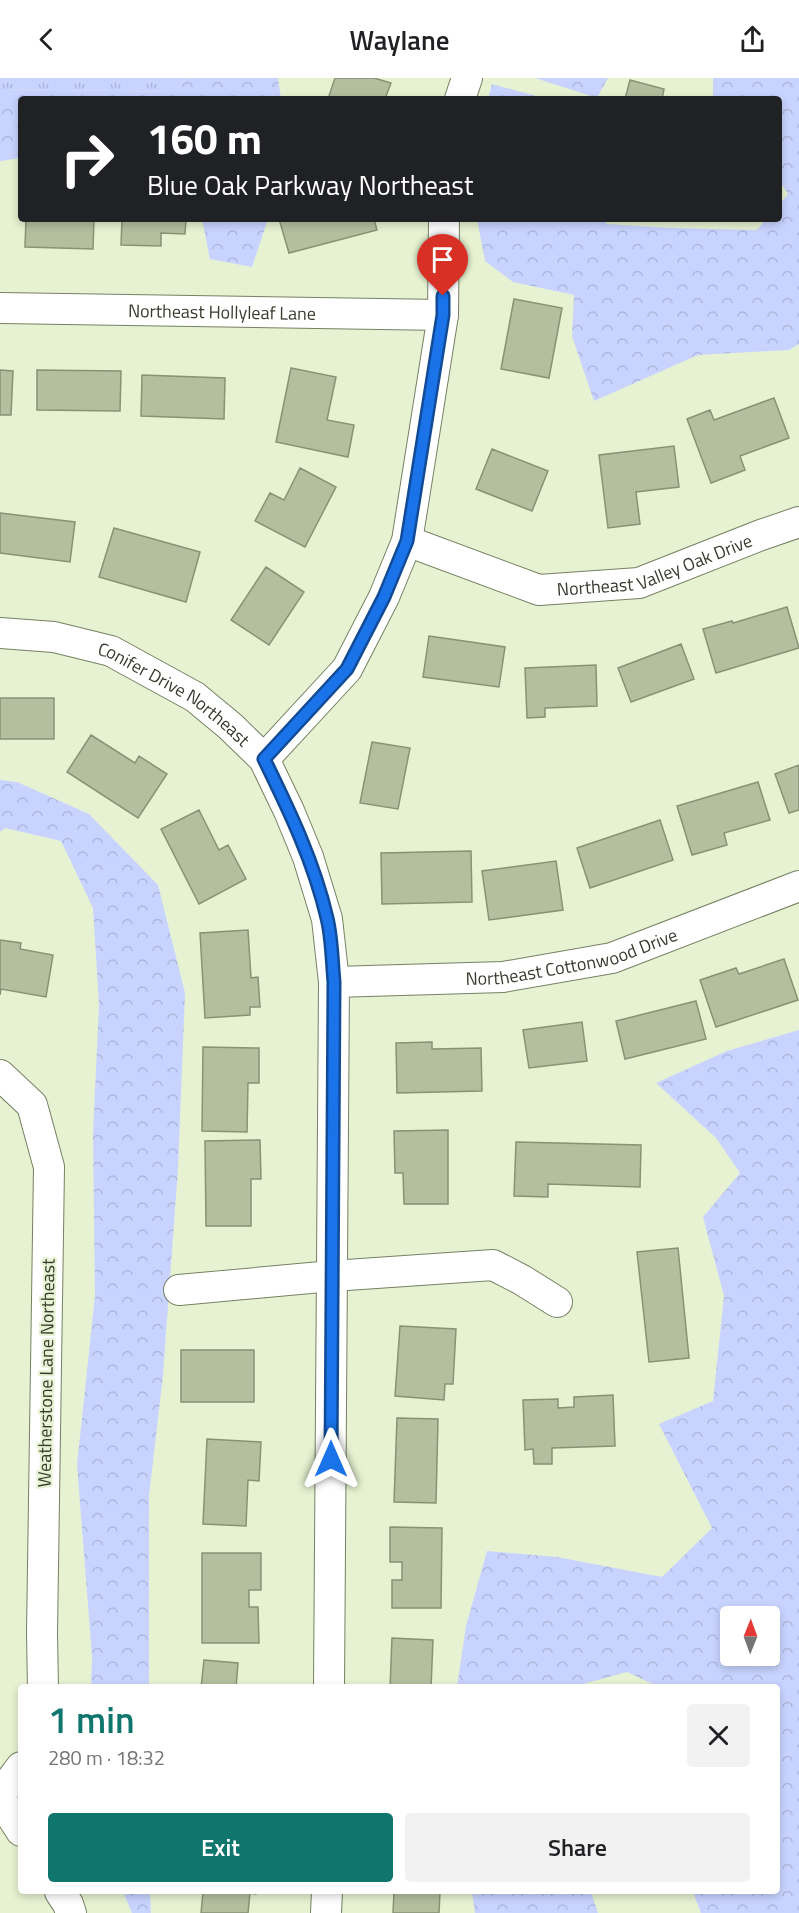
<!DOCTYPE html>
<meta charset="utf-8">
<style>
:root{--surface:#fff;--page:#f2f2f2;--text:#202124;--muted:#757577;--accent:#0f766e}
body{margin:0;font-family:"Titillium Web",sans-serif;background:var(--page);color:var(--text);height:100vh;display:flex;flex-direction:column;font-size:22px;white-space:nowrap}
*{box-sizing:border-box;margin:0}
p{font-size:20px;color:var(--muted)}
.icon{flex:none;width:33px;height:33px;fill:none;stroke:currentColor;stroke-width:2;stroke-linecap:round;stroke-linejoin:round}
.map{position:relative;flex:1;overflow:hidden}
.side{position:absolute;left:18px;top:1606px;width:762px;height:210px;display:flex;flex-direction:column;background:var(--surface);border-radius:6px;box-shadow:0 3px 9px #0003}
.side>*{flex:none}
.guide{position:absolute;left:18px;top:18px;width:764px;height:126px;border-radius:6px;box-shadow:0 3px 9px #0003;background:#202124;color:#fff;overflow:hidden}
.needle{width:39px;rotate:1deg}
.tools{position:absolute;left:720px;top:1528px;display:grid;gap:12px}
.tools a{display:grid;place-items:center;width:60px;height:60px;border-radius:6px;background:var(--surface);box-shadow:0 3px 9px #0003;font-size:30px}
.pin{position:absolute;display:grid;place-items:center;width:51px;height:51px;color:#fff;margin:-62px -26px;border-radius:50% 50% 50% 0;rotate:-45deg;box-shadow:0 0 6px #0007}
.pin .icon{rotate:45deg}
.me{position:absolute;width:66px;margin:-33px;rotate:0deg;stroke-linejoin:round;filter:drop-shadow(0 0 4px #0008)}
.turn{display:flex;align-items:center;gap:21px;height:126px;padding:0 30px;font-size:27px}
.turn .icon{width:78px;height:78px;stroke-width:2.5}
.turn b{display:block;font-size:42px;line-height:51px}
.round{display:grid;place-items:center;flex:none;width:63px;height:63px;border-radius:6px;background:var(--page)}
.overview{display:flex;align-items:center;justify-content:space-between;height:102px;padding:0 30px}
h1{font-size:36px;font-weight:600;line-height:45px;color:var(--accent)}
.cta{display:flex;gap:12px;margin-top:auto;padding:12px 30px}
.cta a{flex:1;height:69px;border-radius:6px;background:var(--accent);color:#fff;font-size:24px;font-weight:600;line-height:69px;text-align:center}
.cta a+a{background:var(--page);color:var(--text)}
header{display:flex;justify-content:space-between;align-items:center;height:78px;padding:0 30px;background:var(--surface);font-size:27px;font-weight:600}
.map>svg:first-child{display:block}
</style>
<header><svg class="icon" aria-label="back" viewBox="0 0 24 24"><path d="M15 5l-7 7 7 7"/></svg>Waylane<svg class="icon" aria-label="share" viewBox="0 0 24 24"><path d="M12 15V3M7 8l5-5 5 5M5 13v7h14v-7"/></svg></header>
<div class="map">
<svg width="799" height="1835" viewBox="0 0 799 1835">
<defs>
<pattern id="grass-tufts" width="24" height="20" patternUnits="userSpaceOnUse" patternTransform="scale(1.5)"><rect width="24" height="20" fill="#c8d4ff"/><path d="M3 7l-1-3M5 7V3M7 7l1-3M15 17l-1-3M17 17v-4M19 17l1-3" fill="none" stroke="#acb7db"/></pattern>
<pattern id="forest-crowns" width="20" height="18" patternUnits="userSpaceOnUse" patternTransform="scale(1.5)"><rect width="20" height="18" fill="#c8d4ff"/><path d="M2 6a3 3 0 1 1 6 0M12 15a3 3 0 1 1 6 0" fill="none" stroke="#acb7db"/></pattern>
</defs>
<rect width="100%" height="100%" fill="#e6f2d1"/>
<path fill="url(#grass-tufts)" d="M0,0H187L173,14L0,11Z"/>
<path fill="url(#forest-crowns)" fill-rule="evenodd" d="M187,0H278L281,21H21V80L0,83V11L173,14Z
M535,0H608L597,20Z
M713,0H799V266L789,272L698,277L594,323L572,258L574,217L513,204L485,183L477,141H602L607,146L671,150L757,152L766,141H778L779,127L788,116L779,102L778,21H713Z
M492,6L547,21H488Z
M202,141H268L252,189L210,181Z
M0,702L17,704L89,736L158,807L185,915L178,1090L163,1297L149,1418V1609H91L92,1578L77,1387L95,1217L93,1055L99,927L93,830L61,763L5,750L0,754Z
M799,952V1835H701L693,1814H777V1610L659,1609L627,1594L572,1609H457L466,1548L487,1473L557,1479L662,1499L712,1450L659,1346L713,1323L724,1218L703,1139L740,1095L716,1060L656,1005L727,973ZM730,1539H770V1578H730Z
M123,1814H150L151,1835H132Z
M472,1814H591L598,1835H475Z"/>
<path fill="#b3bf9f" stroke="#889375" stroke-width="1.5" d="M335,0H374L391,5L385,21H328Z
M630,2L664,11L662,21H625Z
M26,141H94L93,171L25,169Z
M122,141H186L185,156L161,155V168L121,167Z
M279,141H374L377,152L289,175Z
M514,221L562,230L549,300L501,291Z
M291,290L336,299L327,342L354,347L348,379L276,364Z
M0,292L13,293L11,337H0Z
M37,292L121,293L120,333L37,332Z
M142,297L225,300L224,341L141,338Z
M774,320L789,360L740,378L745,392L711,405L687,341L710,332L714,342Z
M674,368L679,409L636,414L640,446L608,450L599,377Z
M492,371L548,393L532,433L476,411Z
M300,390L336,409L305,469L255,443L270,415L284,422Z
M0,435L75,444L70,484L0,475Z
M114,450L200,474L186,524L99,499Z
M266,489L304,514L269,567L231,542Z
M787,529L799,570L716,595L703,551L732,543L733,545Z
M429,558L505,569L499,609L423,599Z
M681,566L694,601L631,624L618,590Z
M596,587L597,628L545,630V639L527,640L525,590Z
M0,620H54V661H0Z
M91,657L135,685L139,678L167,696L138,740L67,694Z
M372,664L410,670L398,731L360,725Z
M799,687V732L789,735L775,696Z
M758,704L770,742L724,755L727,767L692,777L677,728Z
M199,732L219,772L228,767L246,801L199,826L161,751Z
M660,742L673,782L590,810L577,770Z
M471,773L472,824L382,826L381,775Z
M556,783L563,832L489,842L482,793Z
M248,852L251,900L258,899L260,929H250V937L205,940L200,855Z
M0,862L21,865L20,871L53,877L46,919L1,911L0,917Z
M784,881L798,922L716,949L700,902L736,890L739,896Z
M696,923L706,961L625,981L616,943Z
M582,944L587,983L529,990L523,952Z
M432,964V971L481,970L482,1013L397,1015L396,965Z
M203,969L259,970V1005H248L247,1054L202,1053Z
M448,1052V1126H404L403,1095H395L394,1053Z
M260,1062L261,1101H251V1148H206L205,1063Z
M516,1064L641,1067L640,1109L548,1106V1119L514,1118Z
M678,1170L689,1280L649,1284L637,1174Z
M400,1248L456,1251L453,1306H445L444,1322L395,1318Z
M181,1272H254V1324H181Z
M613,1317L615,1368L552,1370V1386H534L533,1371L525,1372L523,1322L558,1321V1330L574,1329V1319Z
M397,1340L438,1341L436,1425L394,1424Z
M207,1361L261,1364L259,1403L248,1402L246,1448L203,1446Z
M390,1449L442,1450L441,1530H392V1502H402V1484H390Z
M202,1475H261V1512H249V1529H258L259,1565H202Z
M392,1560L433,1562L431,1610H390Z
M204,1582L238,1585L236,1610H201Z
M203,1814H257L256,1816L250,1815L248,1835H201Z
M394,1814H440L439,1835H393Z"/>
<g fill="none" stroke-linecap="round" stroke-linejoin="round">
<g stroke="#768163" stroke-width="32">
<g id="minor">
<path d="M460,21L467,0"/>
<path id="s1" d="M0,230L443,237"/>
<path id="s2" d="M407,463L539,512L639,505L761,457L799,444"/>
<path id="s3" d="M0,555L54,559L111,573L195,619L230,648L264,681L289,733L308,779L327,841L334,904L329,1610"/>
<path d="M264,681L347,591L384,519L407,463L443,237L444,141"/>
<path id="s4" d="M334,904L503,899L612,880L799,808"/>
<path d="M0,997L32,1027L49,1089L42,1555L43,1610"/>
<path d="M179,1212L332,1198L493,1187L522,1202L557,1224"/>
<path d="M0,1717L21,1689"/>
<path d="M0,1720L21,1753"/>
<path d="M60,1814L68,1826L71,1835"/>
<path d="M326,1835L327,1814"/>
</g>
</g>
<use href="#minor" stroke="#fff" stroke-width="30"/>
</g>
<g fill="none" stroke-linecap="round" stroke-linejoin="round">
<g stroke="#114b97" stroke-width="15">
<path id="route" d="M331,1381L334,904C332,883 332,860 327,840C314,784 289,732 264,681L347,591L384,519L407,463L443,237V218"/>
</g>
<use href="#route" stroke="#1a73e8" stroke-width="10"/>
</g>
<g text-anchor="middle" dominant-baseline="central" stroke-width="4.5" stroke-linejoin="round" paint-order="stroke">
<g font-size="18" fill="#363b2e" stroke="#e6f2d1">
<text stroke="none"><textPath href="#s1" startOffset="222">Northeast Hollyleaf Lane</textPath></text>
<text stroke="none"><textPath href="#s2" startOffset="260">Northeast Valley Oak Drive</textPath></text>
<text stroke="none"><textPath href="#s3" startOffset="189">Conifer Drive Northeast</textPath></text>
<text stroke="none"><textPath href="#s4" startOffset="240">Northeast Cottonwood Drive</textPath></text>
<text transform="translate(46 1295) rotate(-89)">Weatherstone Lane Northeast</text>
</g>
</g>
</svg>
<div class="tools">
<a><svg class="needle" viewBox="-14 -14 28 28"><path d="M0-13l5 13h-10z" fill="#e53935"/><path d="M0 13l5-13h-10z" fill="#757577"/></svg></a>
</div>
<div class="pin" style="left:443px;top:218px;background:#d93025"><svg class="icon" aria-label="arrive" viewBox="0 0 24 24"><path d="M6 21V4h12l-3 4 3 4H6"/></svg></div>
<svg class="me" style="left:331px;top:1381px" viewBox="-20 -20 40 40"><path d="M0-17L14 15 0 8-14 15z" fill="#1a73e8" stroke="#fff" stroke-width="4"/></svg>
<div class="guide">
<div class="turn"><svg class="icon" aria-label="right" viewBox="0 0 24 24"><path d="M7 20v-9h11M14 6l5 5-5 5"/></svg><div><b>160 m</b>Blue Oak Parkway Northeast</div></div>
</div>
<section class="side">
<div class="overview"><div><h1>1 min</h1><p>280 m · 18:32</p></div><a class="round"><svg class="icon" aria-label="close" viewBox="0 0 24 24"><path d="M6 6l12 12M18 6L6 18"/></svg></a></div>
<div class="cta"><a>Exit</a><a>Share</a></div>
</section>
</div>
